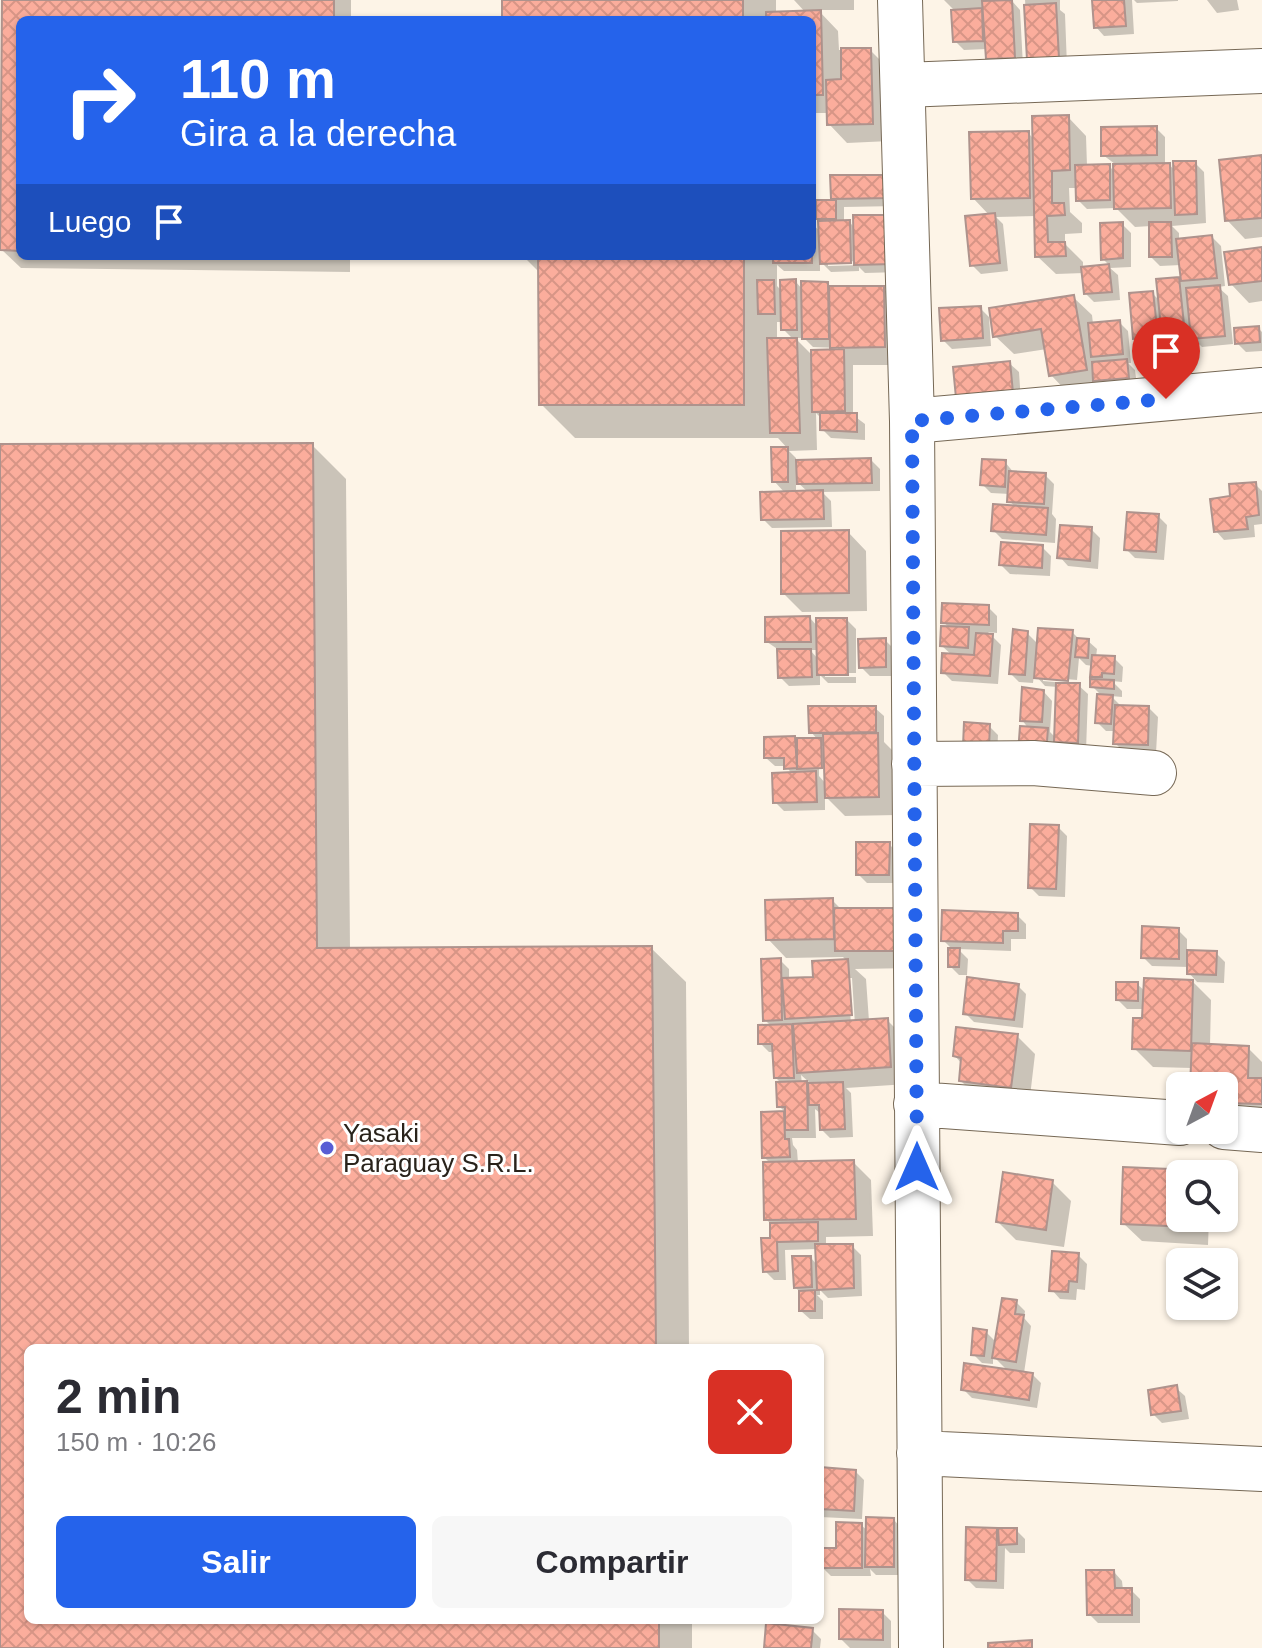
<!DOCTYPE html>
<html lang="es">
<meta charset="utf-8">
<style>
:root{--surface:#fff;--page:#f7f7f7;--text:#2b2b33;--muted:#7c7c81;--accent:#2563eb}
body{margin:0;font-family:Helvetica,sans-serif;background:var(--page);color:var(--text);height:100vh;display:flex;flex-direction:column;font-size:30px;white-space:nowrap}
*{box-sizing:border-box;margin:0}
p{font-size:26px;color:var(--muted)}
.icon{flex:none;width:44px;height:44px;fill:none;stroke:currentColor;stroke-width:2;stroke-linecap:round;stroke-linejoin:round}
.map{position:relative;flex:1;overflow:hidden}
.details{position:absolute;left:24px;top:1344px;width:800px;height:280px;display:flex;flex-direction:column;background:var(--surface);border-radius:12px;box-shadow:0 2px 6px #0004}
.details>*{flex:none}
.banner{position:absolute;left:16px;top:16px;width:800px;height:244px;border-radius:12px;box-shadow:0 2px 6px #0004;background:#2563eb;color:#fff;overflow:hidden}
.needle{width:52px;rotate:41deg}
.buttons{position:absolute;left:1166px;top:1072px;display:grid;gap:16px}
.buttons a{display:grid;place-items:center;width:72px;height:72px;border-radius:12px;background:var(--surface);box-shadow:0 2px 6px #0004;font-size:40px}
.pin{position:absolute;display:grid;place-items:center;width:68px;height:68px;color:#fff;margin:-82px -34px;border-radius:50% 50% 50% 0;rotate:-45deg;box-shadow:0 0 8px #0007}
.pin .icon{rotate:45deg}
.me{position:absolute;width:88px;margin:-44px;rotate:0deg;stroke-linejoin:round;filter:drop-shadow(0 0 6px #0008)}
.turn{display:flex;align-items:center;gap:28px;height:168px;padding:0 32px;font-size:36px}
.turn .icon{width:104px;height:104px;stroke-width:2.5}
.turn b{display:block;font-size:56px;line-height:68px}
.then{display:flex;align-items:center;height:76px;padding:0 32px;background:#0003;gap:16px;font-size:30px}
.round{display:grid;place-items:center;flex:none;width:84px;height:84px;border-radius:12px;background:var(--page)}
.summary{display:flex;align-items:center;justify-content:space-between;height:136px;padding:0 32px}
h1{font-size:48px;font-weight:700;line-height:60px}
.action{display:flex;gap:16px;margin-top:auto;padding:16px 32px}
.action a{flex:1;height:92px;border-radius:12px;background:var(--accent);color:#fff;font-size:32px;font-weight:700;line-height:92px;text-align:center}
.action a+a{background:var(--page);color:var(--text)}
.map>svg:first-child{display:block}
</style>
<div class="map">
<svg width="1262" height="1648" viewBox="0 0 1262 1648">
<defs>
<pattern id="building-cross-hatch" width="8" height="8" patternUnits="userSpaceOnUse" patternTransform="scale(2)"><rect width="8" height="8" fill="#fbad9c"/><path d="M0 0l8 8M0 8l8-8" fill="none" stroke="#d79586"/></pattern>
</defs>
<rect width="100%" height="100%" fill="#fdf4e7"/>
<path fill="#0003" fill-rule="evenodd" d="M4,0H351V20H20V256H350V272L21,268L2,250Z
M504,0H776V13H806L794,0H854V10H818L838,31L839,50H870L888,68L890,141L847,143L829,124V113H812V20H504Z
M1003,0L1012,1L1020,10L1023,66L996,67L988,58L987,49L964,50L955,41L953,9L944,0Z
M1025,0H1060V10L1065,14L1067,66L1029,59Z
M1094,0H1132L1134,34L1104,36L1096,27Z
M1134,0H1178V1L1137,3Z
M1207,0H1237L1239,10L1217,13Z
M1068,117L1086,136L1087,166H1109L1115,172V164L1103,155L1156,128L1165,137V165H1169L1176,171L1195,163L1204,172L1206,223L1172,226L1179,233V240L1212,237L1221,246L1225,286L1218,287L1228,296L1233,344L1202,347L1193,338V342L1173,345L1165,336L1166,345L1144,347L1135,338L1152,293L1161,302L1159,281L1183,278L1181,265L1160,266L1151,257V226L1135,227L1116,208L1087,209L1078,200L1077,188H1069L1070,212L1082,223V233L1065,234V244L1083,262V269L1110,266L1103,259L1122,224L1131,233V267L1110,268L1118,275L1120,300L1094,302L1085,293L1084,273L1056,274L1037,256L1036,216L996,217L1003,224L1008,271L981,274L972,265L990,216L973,198L1028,133L1034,139Z
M1262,157V237L1245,239L1227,220Z
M832,177H889L898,206L844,207V222H849L901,272L865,273L859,267V271L831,272L820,261V271H784L777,265V286L783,292L795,281L803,290L827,284L831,288H883L902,307L903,365H853V415L865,424V440L831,438L822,429V419L816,413L817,450L789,451L796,458V462L871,460L880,469V491L822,492L831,501L832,527L772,528L763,519L785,493L774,481L773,449H788L778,438H575L541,404L539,272L523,256H812V224L821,232L818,218L833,202ZM861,261V265L828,266V262ZM777,322H783V329L794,340H777ZM795,338H804L813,347L838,348V351L813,356ZM796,481L808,492L796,493Z
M1262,249V301L1249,303L1231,284Z
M1073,297L1092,315L1093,324L1119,322L1128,331L1131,363H1128L1135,370L1137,386L1069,394L1051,375L1047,349L1014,354L995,336Z
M980,308L989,317L991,346L952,349L943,340Z
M1258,328L1262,332V351L1246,352L1237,343Z
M1010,364L1019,372L1021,402L967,406Z
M312,445L346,479L350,949L651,948L686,982L689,1348H28V1620H692V1648H0V446Z
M1005,462L1014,473L1045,475L1054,484L1052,514L1056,519L1055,543L1002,539L993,530L1016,507L1009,501L1010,494L991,493L982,484Z
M1255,484L1262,491V524L1254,525L1255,537L1224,540L1216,531L1233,498Z
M1158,516L1167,525L1164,560L1135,558L1126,549Z
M1091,529L1100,538L1098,569L1068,566L1060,557Z
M848,532L866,551L867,611L802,612L783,593Z
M1042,547L1051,556L1050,576L1010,574L1001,565Z
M988,607L997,616V633L988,632L1001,645L998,684L952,681L943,672L953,656L942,646L950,628L943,622Z
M810,618L818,627L847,620L856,629V673H825V677H856V683H828L820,675V685L789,686L780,677L779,650L767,642ZM810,650H818V659Z
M1072,632L1080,640L1088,641L1097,649L1096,657L1114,658L1123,667L1122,682L1112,681L1122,691V697L1111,696L1122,707L1149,708L1158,717L1156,753L1124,752L1115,743L1116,731H1106L1097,722L1102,696L1092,686L1097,682L1092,676L1093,666L1086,665L1079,658L1077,680L1043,677V681L1077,684L1088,694L1086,751L1065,750L1056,742L1055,763L1022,720L1044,692L1052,701L1050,732L1056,738L1058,687L1045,686L1034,674L1033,683L1019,682L1011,674L1027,633L1039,645Z
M885,640L894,649V676H870L861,667Z
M875,708L884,716V742L896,754L897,815L845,816L825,796V810L784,811L775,802L792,774L786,766H775L766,758V739L818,740L811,732ZM819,746H823L826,784L819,776Z
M989,726L998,735L997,756L974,754Z
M1058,827L1067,836L1065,897L1039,896L1030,887Z
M889,844L898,853L897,883H867L858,874Z
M832,900L842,910H895L914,968L855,969L866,979L869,1021L887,1020L905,1038L908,1084L846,1088L851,1093L853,1137L830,1138L821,1129V1114L815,1109L816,1138H792L793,1145L797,1150L798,1163L853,1162L871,1180L873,1236L826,1237V1246H852L861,1255L862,1296L828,1298L820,1290V1295H817L823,1301V1319H810L801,1311V1293L795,1287L811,1258L818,1266L817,1249L785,1250L786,1280H774L765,1271L772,1240V1225L766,1219L771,1164L764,1157L763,1114L786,1113L779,1106L782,1084L776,1078L775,1052H769L760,1043L772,1027L765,1020L780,960L789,969V980L815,978L847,961L843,957L786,958L768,939ZM848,978H852L855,1025H851ZM801,1075L811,1084H802Z
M1017,915L1026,924V939H1011V951L958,949L968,959L967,975H959L950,966L953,950L943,940Z
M1178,930L1187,939V952L1216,953L1225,962L1224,983L1193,982L1211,1000L1210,1046L1248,1048L1262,1062V1121L1224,1120V1086H1192V1068L1153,1067L1134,1048L1144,1021L1145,1009H1127L1118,1000L1137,984L1146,992V980L1197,982L1189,973V967L1152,966L1143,957Z
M1018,986L1026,994L1023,1028L974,1022L965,1013Z
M1017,1036L1035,1054L1029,1105L979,1099L961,1081L962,1064L955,1056Z
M1125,1169L1192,1172L1193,1174H1180V1218H1209L1208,1245L1142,1241L1123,1223Z
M1052,1182L1071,1201L1064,1247L1016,1240L998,1222Z
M1078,1255L1087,1264L1085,1290L1077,1289L1076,1300L1060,1299L1052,1290Z
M1016,1302L1025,1311L1024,1318L1031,1326L1024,1373L1032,1374L1041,1383L1037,1408L972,1398L963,1389L1008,1371L993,1356V1364L982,1363L973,1354L986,1332L997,1343Z
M1176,1388L1185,1396L1189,1419L1162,1423L1153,1414Z
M820,1469L855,1471L864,1480L862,1519L820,1517V1533Z
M894,1520L902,1529V1575H876L870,1569L871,1576H831L822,1567L861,1525L868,1531Z
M968,1529L1016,1530L1025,1539V1553H1010L1005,1548L1004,1589L976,1588L967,1579Z
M1114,1572L1122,1581L1123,1590H1131L1140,1599V1623H1098L1089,1614Z
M882,1612L891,1621V1648H850L841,1639Z
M812,1630L821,1639L820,1648H766Z"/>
<path fill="url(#building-cross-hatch)" stroke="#ae938d" stroke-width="2" d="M2,0H334V20H20V251L0,250Z
M502,0H743V20H502Z
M1012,0L1015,58L986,59L982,1Z
M1092,0H1124L1126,26L1094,28Z
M1056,3L1059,58L1027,60L1024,5Z
M982,8L983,41L953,42L951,10Z
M821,10L823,95H812V20H766V12Z
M841,48H871L873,124L827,125L826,80L841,79Z
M1069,115L1070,170L1052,171V203H1064L1065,215L1047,216L1048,242H1065L1066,256L1035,257L1032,116Z
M1157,126V155L1101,156V127Z
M1029,131L1030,198L971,199L969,132Z
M1262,155V218L1225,221L1219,160Z
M1173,161H1196L1197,214L1175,215Z
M1170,163L1171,208L1114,209L1113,164Z
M1110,164V200L1076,201L1075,165Z
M830,175H890V198L831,199Z
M816,200H836V219H816Z
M995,213L1000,263L970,266L965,216Z
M853,215H891L893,264L854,265Z
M850,220L851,263L820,264L818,221Z
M1123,222V258L1101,260L1100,223Z
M1149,222H1171L1172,257H1149Z
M1212,235L1217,278L1181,281L1176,239Z
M1262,247V281L1229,285L1224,252Z
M538,256H744V405H539Z
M773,256H812V263H773Z
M1109,264L1112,292L1084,294L1081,267Z
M1179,277L1185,334L1162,337L1156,279Z
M796,279L797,330H781L780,280Z
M757,280H774L775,314H758Z
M801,281L828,282L829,339H802Z
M1220,285L1225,336L1191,339L1186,288Z
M829,286H884L885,347L830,348Z
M1153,291L1158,337L1133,339L1129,293Z
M1074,295L1087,370L1049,376L1041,329L993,337L989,308Z
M981,306L983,338L941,341L939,308Z
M1120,320L1123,354L1091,357L1088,323Z
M1259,326L1260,342L1235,344L1234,328Z
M767,338H797L800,433H770Z
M844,349L845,411L812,412L811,350Z
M1127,359L1129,378L1093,381L1092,362Z
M1010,361L1013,393L956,398L953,367Z
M820,413H857V432L820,430Z
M313,443L317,948L652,946L656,1348H28V1620H659V1648H0V444Z
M771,447H788V482H772Z
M871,458L872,483L797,484L796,460Z
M982,459L1006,460L1005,487L980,485Z
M1009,471L1046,473L1044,504L1007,502Z
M1256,482L1259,515L1246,517L1248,529L1214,532L1210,499L1230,496L1229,484Z
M823,490L824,519L761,520L760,492Z
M993,504L1048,508L1046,535L991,531Z
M1127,512L1159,514L1156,552L1124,550Z
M1060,525L1092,527L1090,561L1057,558Z
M849,530V593L781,594V531Z
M1001,542L1043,545L1042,568L999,565Z
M942,603L989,605V625L941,623Z
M810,616L811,642H765V617Z
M816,618H847L848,675H817Z
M941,626L969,627L968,648L940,646Z
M1038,628L1073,630L1068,681L1034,678Z
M1013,629L1028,631L1025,675L1009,674Z
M976,633L993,634L990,676L941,673L942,653L974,655Z
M886,638V667L859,668L858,639Z
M1077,638L1089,639L1088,658L1075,657Z
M777,649H811L812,677L778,678Z
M1092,655L1115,656L1114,674L1102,673V677H1090Z
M1090,679L1114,680V689L1090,687Z
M1056,683H1080L1078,743L1054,742Z
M1022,687L1044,690L1042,722L1020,721Z
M1097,694L1113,695L1111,724L1095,723Z
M1115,705L1149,706L1148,745L1113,744Z
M808,706H876V732L809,733Z
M964,722L990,724L989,748L963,746Z
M1020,726L1048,728L1046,755L1018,753Z
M878,733L879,797L825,798L823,734Z
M795,736L797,768L784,769V758H764V737Z
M797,738H821L822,768L797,769Z
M816,771L817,802L773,803L772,773Z
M1030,824L1059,825L1056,889L1028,888Z
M856,842H890L889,875H856Z
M833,898L834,939L766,940L765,900Z
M834,908H896L897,951H835Z
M942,910L1018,913V931H1003V943L941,941Z
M1142,926L1179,928V959L1141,958Z
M948,948H960L959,967H948Z
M1187,950L1217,951L1216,975L1187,974Z
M781,958L782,1020L763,1021L761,959Z
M848,959L852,1015L785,1019L782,978L813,977L812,961Z
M967,977L1019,984L1014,1020L963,1014Z
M1144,978L1193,980L1191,1051L1132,1049L1133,1018H1142Z
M1116,982H1138V1001L1116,1000Z
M888,1018L891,1067L797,1073L793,1024Z
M792,1024L794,1078H774L772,1044H758V1025Z
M956,1027L1018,1034L1011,1088L959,1081L961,1058L953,1056Z
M1192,1043L1249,1046L1248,1078H1262V1104L1224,1103V1086H1190Z
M807,1081L808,1130H785V1107H777L776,1082Z
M843,1082L845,1129L820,1130L819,1105H809L808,1083Z
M784,1111L785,1139H789L790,1157L762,1158L761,1112Z
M854,1160L856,1219L764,1220L763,1162Z
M1123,1167L1193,1170L1192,1174H1180V1218H1190V1227L1121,1224Z
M1003,1172L1053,1180L1046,1230L996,1222Z
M818,1222V1241L777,1242L778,1271L763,1272L761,1238H770V1223Z
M815,1244H853L854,1288L817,1290Z
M1052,1251L1079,1253L1077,1282L1069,1281L1068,1292L1049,1291Z
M792,1256H811L812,1287L794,1288Z
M815,1290V1311H799V1291Z
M1002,1298L1017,1300L1015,1314L1024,1315L1016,1362L992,1358Z
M973,1328L987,1330L984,1356L971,1355Z
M964,1363L1033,1373L1029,1400L961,1390Z
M1177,1385L1181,1411L1151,1415L1148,1390Z
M820,1467L856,1470L854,1511L820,1509Z
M866,1517L894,1518V1567H865Z
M836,1522L862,1523V1568H820V1548H836Z
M966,1527L997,1528L996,1581L965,1580Z
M998,1528H1017V1544L999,1545Z
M1086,1570H1114L1115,1588H1132V1615H1087Z
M839,1609L883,1610V1640L839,1639Z
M766,1623L813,1628L811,1648H764Z
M1032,1640V1648H988V1643Z"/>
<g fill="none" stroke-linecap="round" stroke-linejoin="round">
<g stroke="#766855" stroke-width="46">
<path id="minor" d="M900,0L912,421L921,1648
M904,85L1262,71
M912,421L1262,390
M914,764L1033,763L1154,773
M916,1104L1180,1123
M1224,1127L1262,1130
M919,1453L1262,1469"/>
</g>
<use href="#minor" stroke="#fff" stroke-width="44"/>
</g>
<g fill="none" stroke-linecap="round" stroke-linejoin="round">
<path stroke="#2563eb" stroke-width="14" stroke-dasharray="0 25.2" d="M917,1167L912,421L1166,399"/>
</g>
<circle fill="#585dd4" stroke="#fff" stroke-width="3" cx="327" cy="1148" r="8"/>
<g text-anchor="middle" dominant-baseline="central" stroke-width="6" stroke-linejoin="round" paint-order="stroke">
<g font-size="26" fill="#29231b" stroke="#fff" text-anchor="start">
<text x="343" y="1133">Yasaki<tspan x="343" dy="30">Paraguay S.R.L.</tspan></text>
</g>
</g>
</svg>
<div class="buttons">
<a><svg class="needle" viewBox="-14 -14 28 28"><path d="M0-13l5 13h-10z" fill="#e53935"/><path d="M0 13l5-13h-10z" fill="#7c7c81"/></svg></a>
<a><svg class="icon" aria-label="search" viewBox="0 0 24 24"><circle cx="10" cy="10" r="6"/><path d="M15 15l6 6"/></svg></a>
<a><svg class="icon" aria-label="layers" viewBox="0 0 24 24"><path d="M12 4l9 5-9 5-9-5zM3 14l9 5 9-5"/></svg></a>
</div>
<div class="pin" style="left:1166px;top:399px;background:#d93025"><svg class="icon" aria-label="arrive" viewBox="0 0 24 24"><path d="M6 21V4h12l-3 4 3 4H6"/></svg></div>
<svg class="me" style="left:917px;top:1167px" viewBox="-20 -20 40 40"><path d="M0-17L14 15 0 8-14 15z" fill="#2563eb" stroke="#fff" stroke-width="4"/></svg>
<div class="banner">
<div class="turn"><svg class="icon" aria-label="right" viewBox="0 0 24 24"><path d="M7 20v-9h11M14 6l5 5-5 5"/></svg><div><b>110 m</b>Gira a la derecha</div></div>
<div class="then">Luego<svg class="icon" aria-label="arrive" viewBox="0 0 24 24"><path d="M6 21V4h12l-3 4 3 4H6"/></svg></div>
</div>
<section class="details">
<div class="summary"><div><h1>2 min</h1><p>150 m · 10:26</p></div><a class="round" style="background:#d93025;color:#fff"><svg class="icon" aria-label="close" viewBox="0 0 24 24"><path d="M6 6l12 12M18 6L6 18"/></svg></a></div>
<div class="action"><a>Salir</a><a>Compartir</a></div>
</section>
</div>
